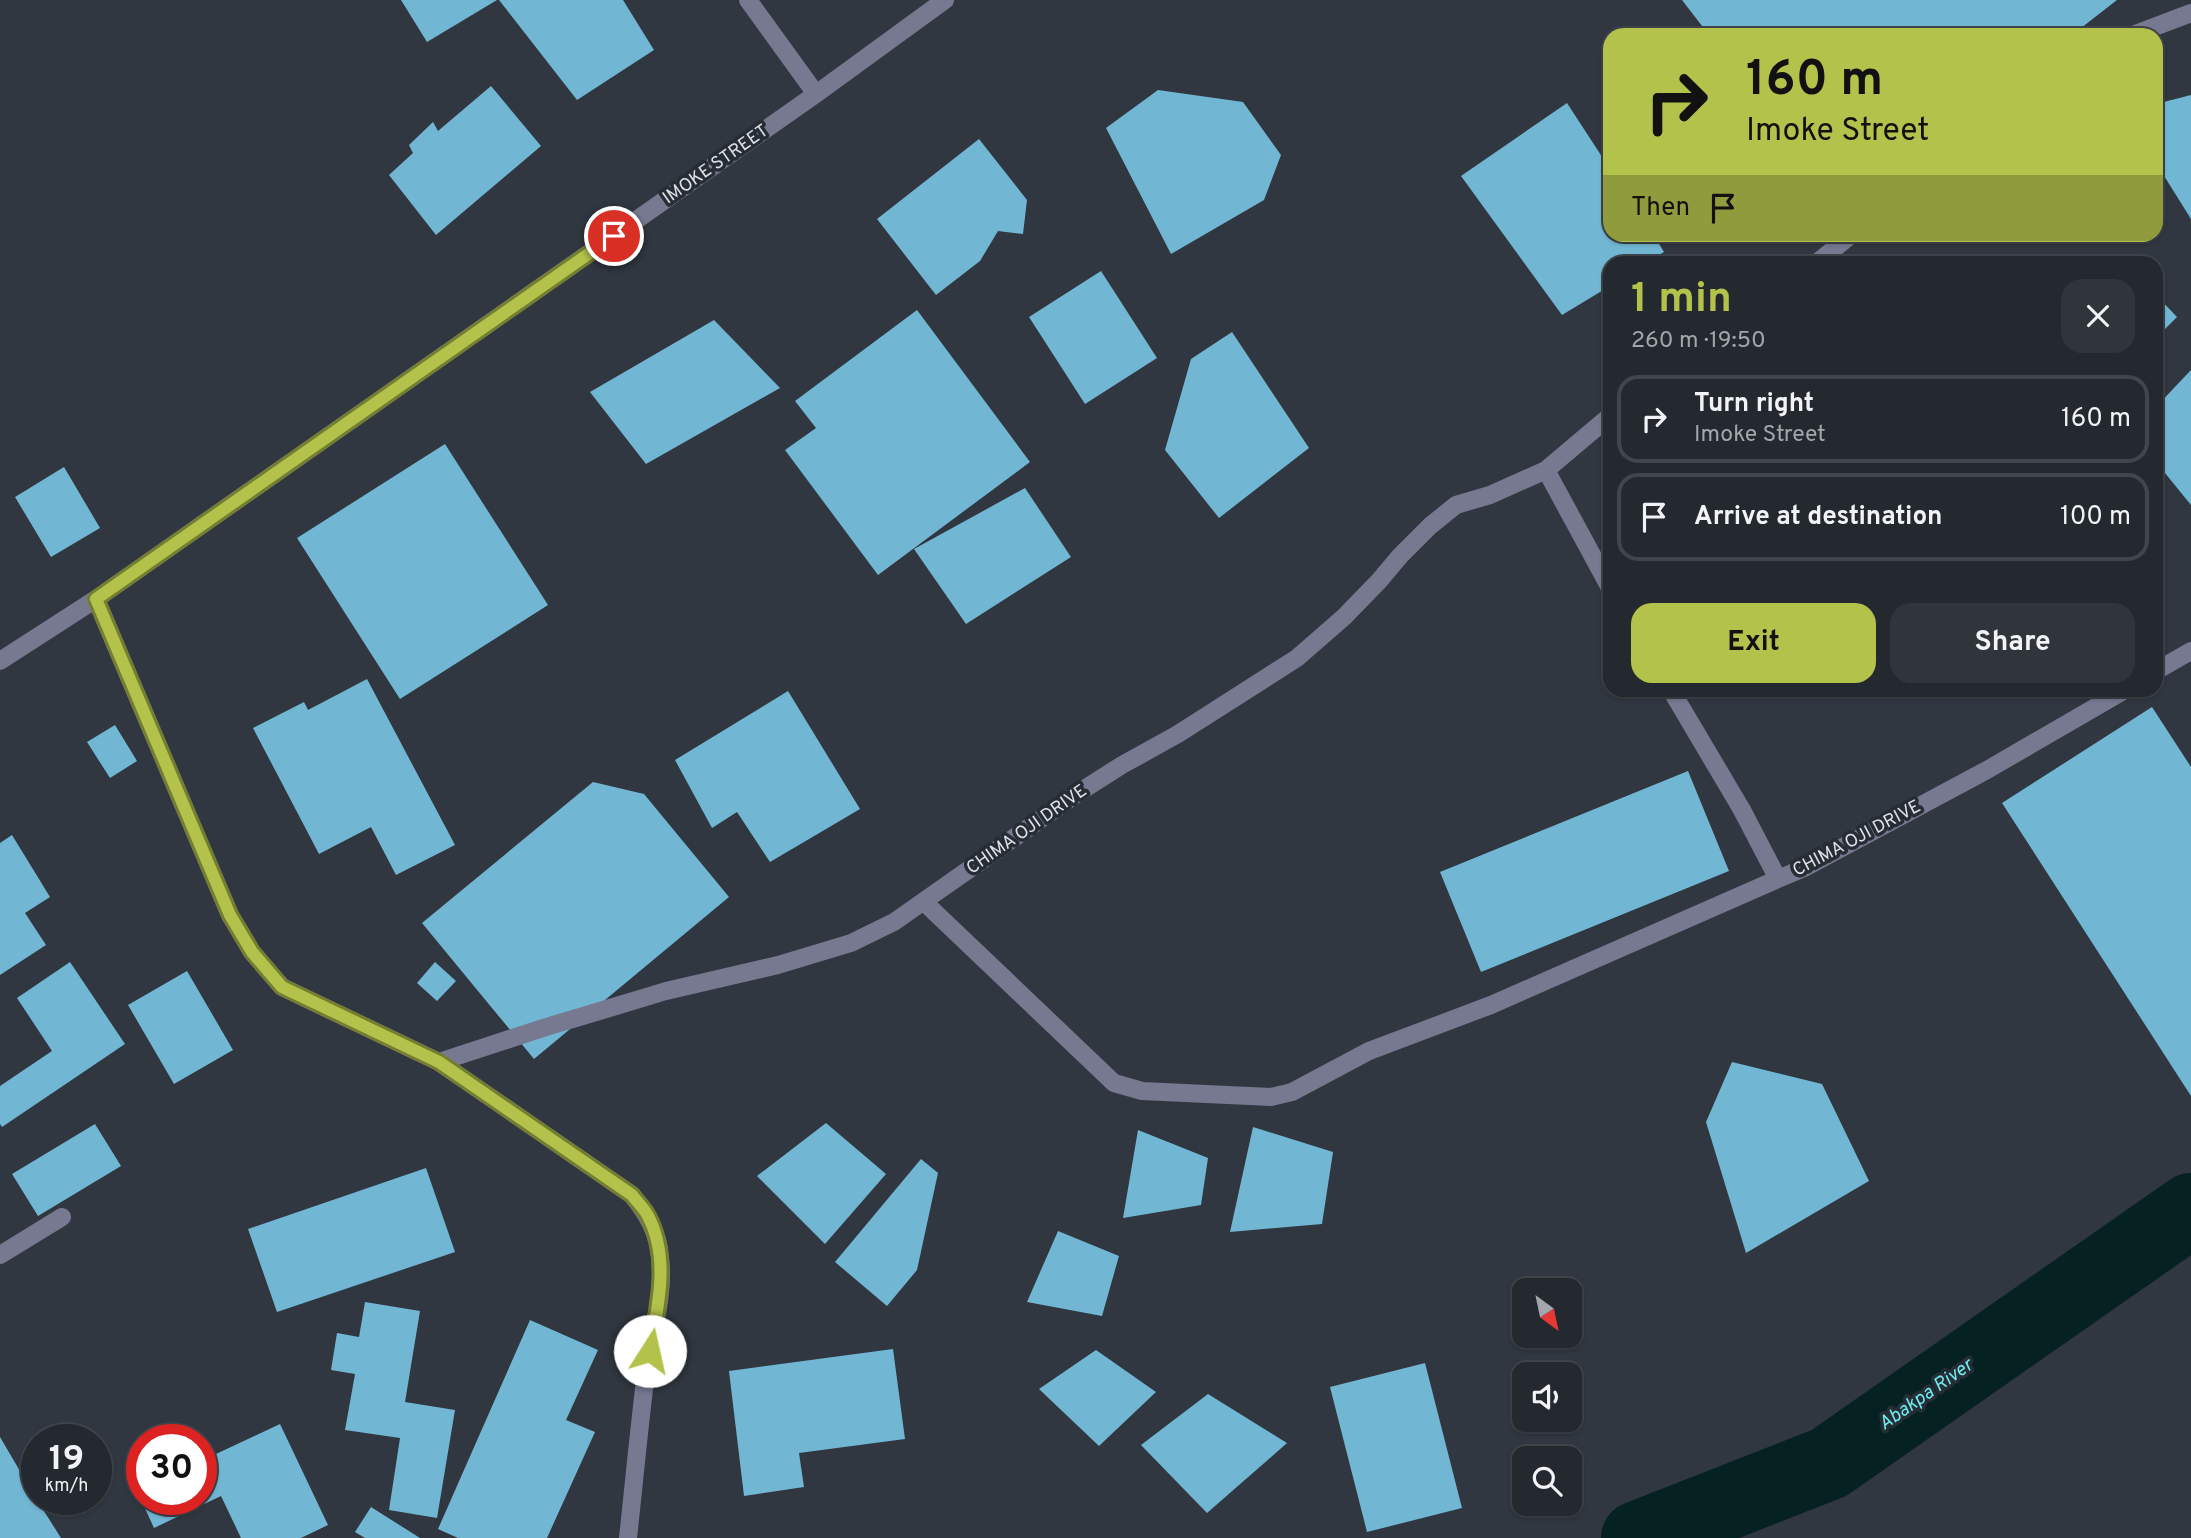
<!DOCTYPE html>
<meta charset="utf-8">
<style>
:root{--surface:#242930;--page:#30353c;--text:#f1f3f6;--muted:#a3a6ab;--line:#41454c;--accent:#b3c24b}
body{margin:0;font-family:Overpass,sans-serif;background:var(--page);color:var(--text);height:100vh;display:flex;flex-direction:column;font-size:26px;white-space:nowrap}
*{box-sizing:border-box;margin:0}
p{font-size:23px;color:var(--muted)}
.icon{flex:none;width:38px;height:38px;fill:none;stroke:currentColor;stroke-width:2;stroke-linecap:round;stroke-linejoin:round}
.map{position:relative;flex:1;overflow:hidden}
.drawer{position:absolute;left:1603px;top:256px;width:560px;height:441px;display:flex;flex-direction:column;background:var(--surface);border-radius:21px;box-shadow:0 2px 5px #0004,0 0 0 2px var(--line)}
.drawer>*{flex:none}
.banner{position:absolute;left:1603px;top:28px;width:560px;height:214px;border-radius:21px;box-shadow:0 2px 5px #0004,0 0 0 2px var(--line);background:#b3c24b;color:#111;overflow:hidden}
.needle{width:46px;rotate:147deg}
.fabs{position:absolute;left:1512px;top:1278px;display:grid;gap:14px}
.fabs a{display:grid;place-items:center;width:70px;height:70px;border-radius:14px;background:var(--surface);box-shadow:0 2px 5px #0004,0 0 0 2px var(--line);font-size:35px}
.speed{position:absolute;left:21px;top:1424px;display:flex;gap:14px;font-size:35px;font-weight:700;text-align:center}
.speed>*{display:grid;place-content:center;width:91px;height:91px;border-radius:50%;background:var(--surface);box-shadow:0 2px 5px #0004,0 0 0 2px var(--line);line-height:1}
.speed small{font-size:18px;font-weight:400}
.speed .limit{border:10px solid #d22;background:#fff;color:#111}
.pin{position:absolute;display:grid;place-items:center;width:60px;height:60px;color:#fff;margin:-30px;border:4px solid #fff;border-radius:50%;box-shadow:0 2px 7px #0007}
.me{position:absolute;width:77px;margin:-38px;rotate:10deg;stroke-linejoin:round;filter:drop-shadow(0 0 5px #0008)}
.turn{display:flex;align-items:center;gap:24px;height:147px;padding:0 28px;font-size:32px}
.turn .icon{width:91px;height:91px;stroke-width:2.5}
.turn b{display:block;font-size:49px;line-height:60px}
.then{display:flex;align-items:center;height:66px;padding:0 28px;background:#0003;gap:14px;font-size:26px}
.round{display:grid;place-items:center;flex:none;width:74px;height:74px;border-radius:21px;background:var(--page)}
.head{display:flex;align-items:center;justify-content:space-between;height:119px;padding:0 28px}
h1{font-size:42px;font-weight:700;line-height:52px;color:var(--accent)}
.primary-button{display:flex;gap:14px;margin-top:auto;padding:14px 28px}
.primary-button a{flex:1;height:80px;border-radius:21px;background:var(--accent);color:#111;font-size:28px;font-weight:700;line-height:80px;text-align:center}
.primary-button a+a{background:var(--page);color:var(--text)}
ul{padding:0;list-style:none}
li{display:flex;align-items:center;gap:21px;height:88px;margin:0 14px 10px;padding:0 14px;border:4px solid var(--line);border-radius:21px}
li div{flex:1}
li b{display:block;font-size:26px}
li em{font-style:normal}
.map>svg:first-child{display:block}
</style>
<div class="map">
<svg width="2191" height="1538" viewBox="0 0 2191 1538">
<rect width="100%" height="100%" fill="#303740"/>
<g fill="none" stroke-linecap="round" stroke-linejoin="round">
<path stroke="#062122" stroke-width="74" d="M1638,1538L1829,1463L2191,1210"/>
</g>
<path fill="#71b7d4" d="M401,0H497L427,42Z
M499,0H623L654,50L577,100Z
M1682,0H2117L2072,35H1709Z
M491,86L541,146L436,235L389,175L413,153L409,145L433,122L438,131Z
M1158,90L1243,102L1281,155L1264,200L1171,254L1106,128Z
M2191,95V219L2156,163V104Z
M1567,103L1610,169V234H1653L1664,252L1648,262H1610V286L1562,315L1461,176Z
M979,139L1027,200L1023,234L998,231L980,261L936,295L877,219Z
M1101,271L1157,358L1085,404L1029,317Z
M2156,295L2177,317L2156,338Z
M917,310L1030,462L878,575L785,450L816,428L795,401Z
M714,320L780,388L646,464L590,392Z
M1232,332L1309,448L1219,518L1165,450L1191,359Z
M2191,370V505L2156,462V407Z
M445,444L548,605L400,699L297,538Z
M64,467L100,528L51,557L15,497Z
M1025,488L1071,557L966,624L914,549Z
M367,679L455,845L396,875L371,827L319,854L253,728L304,702L308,710Z
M788,691L860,809L770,862L737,812L712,828L675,760Z
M2152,707L2191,767V1096L2002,803Z
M115,725L137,761L110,778L87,742Z
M1688,771L1729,871L1481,972L1440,872Z
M593,782L644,794L729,897L534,1059L422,923Z
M12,835L50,897L25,913L46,945L0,975V843Z
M70,962L125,1044L2,1127L0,1124V1086L52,1051L17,998Z
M435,962L456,981L437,1001L417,983Z
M187,971L233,1050L174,1084L128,1005Z
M1732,1062L1822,1084L1869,1181L1746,1253L1706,1122Z
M826,1123L886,1174L825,1244L757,1176Z
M95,1124L121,1166L38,1216L12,1174Z
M1253,1127L1333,1152L1322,1224L1230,1232Z
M1138,1130L1208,1158L1201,1205L1123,1218Z
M921,1159L938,1173L917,1270L887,1306L835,1262Z
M426,1168L455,1252L277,1312L248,1229Z
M1058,1231L1119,1256L1102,1316L1027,1302Z
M365,1302L420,1311L405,1402L455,1410L437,1518L389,1510L400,1438L345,1430L355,1374L331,1370L337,1333L359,1337Z
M530,1320L598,1350L566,1420L595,1432L547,1538H458L438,1529Z
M893,1349L905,1439L799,1453L804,1487L744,1496L729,1371Z
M1096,1350L1156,1392L1099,1446L1039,1389Z
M1425,1363L1462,1508L1367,1532L1330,1387Z
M1208,1394L1287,1443L1207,1513L1141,1445Z
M280,1424L328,1525L301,1538H241L221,1496L154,1528L137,1491L142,1489V1500H201V1461Z
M0,1437L37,1500L61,1538H0Z
M371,1507L420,1538H365L355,1532Z"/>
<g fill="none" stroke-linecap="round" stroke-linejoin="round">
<path stroke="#777991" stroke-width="18" d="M748,0L816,94
M2133,35L2191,13
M1818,262L1852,234
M1546,470L1610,588
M96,599L230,915L252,952L282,987L439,1062L632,1195C647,1214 658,1232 660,1257C665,1295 651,1335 646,1373C639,1428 634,1483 628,1538
M0,661L96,599L816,94L945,0
M2156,671L2191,651
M1671,690L1742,810L1778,879L1804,868L1987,770L2125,690
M924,902L1114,1083L1142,1091L1271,1097L1292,1092L1369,1051L1491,1005L1778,879
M439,1062L543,1028L666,991L778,965L851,943L894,922L1075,795L1122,765L1178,734L1297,658L1344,617L1379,581L1400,556L1430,526L1456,505L1490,495L1546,470L1610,416
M0,1255L62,1217"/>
</g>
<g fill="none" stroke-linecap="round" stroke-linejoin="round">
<g stroke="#747e31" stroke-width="18">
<path id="route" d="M614,236L96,599L230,915L252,952L282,987L439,1062L632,1195C637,1202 644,1208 648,1216C670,1258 658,1306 650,1351"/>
</g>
<use href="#route" stroke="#b3c24b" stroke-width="12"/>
</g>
<g text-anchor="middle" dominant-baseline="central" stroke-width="7" stroke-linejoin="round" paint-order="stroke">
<g font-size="18" fill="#dee2e8" stroke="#262d35">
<text transform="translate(716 165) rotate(-35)">IMOKE STREET</text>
<text transform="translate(1027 830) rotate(-35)">CHIMA OJI DRIVE</text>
<text transform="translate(1857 839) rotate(-28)">CHIMA OJI DRIVE</text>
</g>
<g font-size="19" font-style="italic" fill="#6eedf1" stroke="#262d35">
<text transform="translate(1926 1395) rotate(-35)">Abakpa River</text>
</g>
</g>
</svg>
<div class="fabs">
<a><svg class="needle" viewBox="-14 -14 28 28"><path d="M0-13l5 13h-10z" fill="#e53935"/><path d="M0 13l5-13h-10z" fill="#a3a6ab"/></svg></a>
<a><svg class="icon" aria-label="sound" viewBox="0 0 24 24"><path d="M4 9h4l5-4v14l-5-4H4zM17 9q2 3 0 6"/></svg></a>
<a><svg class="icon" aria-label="search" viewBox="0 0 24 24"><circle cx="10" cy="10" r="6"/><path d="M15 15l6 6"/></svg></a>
</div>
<div class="speed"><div>19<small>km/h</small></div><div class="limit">30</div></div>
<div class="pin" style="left:614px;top:236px;background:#d93025"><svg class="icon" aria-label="arrive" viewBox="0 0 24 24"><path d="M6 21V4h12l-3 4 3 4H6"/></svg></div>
<svg class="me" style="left:650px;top:1351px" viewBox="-20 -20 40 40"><circle r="19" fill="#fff"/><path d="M0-13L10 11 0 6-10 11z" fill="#b3c24b"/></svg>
<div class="banner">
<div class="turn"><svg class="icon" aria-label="right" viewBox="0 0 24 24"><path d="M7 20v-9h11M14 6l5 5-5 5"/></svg><div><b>160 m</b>Imoke Street</div></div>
<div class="then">Then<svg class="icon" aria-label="arrive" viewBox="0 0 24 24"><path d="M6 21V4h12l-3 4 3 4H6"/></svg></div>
</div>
<section class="drawer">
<div class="head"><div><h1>1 min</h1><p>260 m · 19:50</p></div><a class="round"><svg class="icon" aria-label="close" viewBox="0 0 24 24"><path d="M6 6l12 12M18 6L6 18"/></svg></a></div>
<ul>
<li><svg class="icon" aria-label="right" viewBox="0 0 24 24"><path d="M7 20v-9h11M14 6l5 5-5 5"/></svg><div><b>Turn right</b><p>Imoke Street</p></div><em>160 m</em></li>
<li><svg class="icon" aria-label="arrive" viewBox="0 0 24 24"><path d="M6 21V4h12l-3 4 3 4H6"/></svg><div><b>Arrive at destination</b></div><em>100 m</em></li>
</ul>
<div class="primary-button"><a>Exit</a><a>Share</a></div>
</section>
</div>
